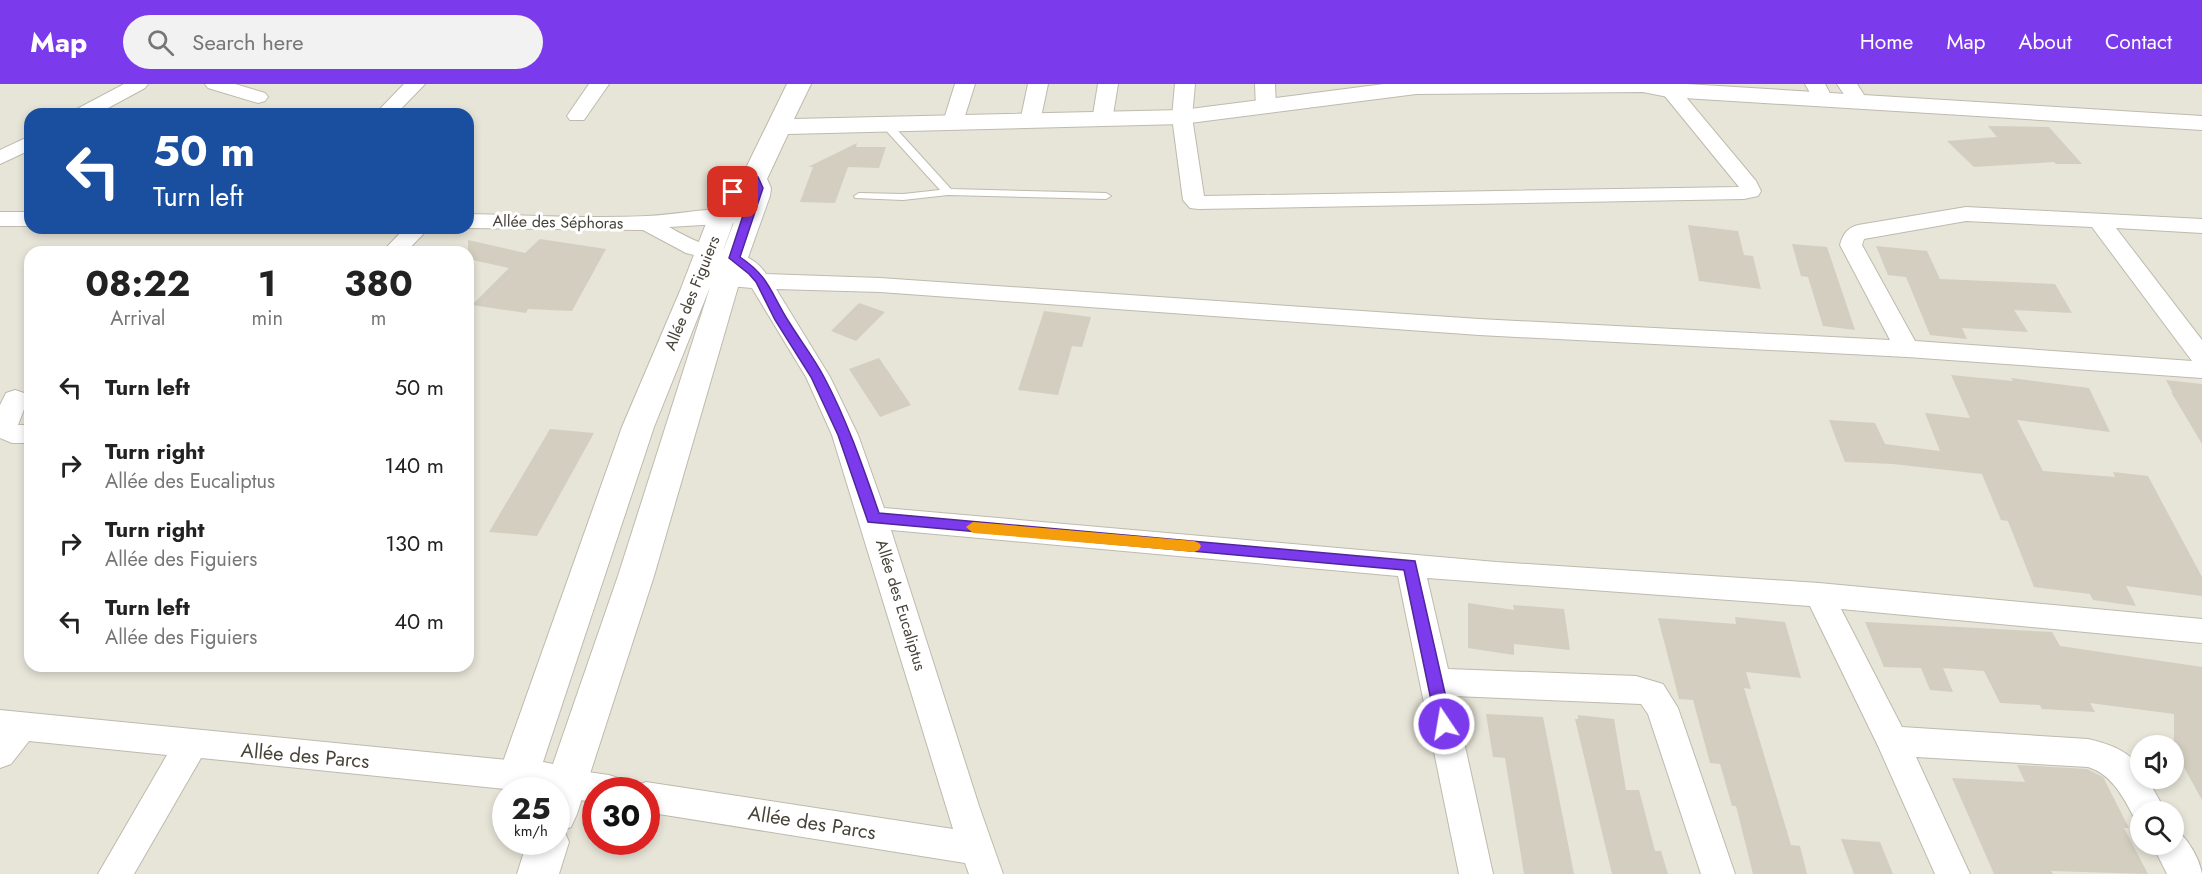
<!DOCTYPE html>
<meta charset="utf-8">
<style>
:root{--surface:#fff;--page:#f2f2f2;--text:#222;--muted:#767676;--accent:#7c3aed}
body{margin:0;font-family:Jost,sans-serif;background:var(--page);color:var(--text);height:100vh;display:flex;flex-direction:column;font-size:22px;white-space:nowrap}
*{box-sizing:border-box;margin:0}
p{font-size:20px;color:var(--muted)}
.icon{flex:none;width:33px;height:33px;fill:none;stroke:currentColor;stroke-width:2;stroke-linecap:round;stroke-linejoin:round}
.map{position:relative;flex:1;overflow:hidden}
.drawer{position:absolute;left:24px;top:162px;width:450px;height:426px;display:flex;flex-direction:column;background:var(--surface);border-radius:18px;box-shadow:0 3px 9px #0003}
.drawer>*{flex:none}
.top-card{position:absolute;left:24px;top:24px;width:450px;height:126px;border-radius:18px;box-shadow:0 3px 9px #0003;background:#1a4fa0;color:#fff;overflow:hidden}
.buttons{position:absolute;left:2130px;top:651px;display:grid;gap:12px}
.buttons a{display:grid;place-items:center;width:54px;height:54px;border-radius:50%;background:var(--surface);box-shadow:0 3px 9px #0003;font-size:30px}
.speed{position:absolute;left:492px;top:693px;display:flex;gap:12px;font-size:30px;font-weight:700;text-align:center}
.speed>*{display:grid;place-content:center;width:78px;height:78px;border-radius:50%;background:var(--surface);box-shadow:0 3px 9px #0003;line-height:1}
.speed small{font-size:15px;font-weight:400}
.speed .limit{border:9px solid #d22;background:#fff;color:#111}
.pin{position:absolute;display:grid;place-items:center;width:51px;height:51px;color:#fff;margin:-26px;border-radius:12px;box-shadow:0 3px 9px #0006}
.me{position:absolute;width:66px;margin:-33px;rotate:348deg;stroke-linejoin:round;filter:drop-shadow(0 0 4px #0008)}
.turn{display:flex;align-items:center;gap:21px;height:126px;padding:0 30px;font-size:27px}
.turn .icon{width:78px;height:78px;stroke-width:2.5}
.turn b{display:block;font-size:42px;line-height:51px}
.eta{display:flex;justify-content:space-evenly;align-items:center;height:102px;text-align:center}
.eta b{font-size:36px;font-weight:700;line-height:42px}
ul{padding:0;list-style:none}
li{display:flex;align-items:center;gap:18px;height:78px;padding:0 30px}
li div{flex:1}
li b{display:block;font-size:22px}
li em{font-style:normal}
header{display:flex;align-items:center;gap:36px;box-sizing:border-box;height:84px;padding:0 30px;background:var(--accent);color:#fff}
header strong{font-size:28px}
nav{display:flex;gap:33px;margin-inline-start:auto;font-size:21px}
.search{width:420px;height:54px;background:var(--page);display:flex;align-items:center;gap:15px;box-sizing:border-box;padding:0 21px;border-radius:33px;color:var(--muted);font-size:22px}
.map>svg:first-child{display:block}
</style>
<header>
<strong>Map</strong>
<div class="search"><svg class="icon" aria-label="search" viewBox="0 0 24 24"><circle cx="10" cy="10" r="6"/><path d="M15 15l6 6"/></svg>Search here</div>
<nav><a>Home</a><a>Map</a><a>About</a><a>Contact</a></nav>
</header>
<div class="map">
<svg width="2202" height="790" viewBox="0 0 2202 790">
<rect width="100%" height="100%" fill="#f4f2ea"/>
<path fill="#e7e4d8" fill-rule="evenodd" d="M0,0H2202V790H0ZM30,30H468V144H30ZM30,168H468V582H30ZM2140,662H2174V694H2140ZM506,706H556V758H506ZM596,706H646V758H596ZM2140,728H2174V760H2140Z"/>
<path fill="#d4cec0" d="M1988,42L2049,43L2082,80H2056L2054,78L1974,83L1947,57L1997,53Z
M857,59L856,63H886L879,84L848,83L835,119L800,118L813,83H808Z
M1688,141L1738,147L1744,171L1753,172L1761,205L1699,197Z
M540,155L606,165L572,227L528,225L526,229L472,221L509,184L468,175V156L525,169Z
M1792,160L1827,163L1855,246L1823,242L1808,193L1801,192Z
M1876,162L1927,167L1940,195L2055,200L2072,229L2014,226L2028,248L1962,244L1967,255L1930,251L1906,193L1888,191Z
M859,219L885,228L856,257L831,247Z
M1044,227L1091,233L1082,263L1072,262L1058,311L1018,306Z
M879,274L911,321L880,333L849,285Z
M1951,291L2013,297L2011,294L2089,304L2110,348L2017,336L2043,387L2115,393L2113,388L2148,392L2202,493V512L2126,502L2136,522L2093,516L2090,510L2034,503L2008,437L2001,436L1982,390L1893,380L1845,378L1829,336L1875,339L1885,360L1940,367L1925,329L1970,334Z
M2166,296L2202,300V360L2171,308L2173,309Z
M550,345L594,349L537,452L489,448Z
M1468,519L1514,526L1513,521L1564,525L1570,566L1514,560V571L1468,564Z
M1735,533L1785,538L1801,594L1746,588L1751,605L1744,604L1791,761L1800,762L1807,790H1753L1736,722H1732L1720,680L1710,679L1693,616L1679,615L1658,534L1736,540Z
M1865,538L2052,548L2060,562L2202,583V716L2174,665V630L2090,619L2095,628L2042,625L2040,621L2000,619L1984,587L1943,584L1953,608L1930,606L1921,584L1884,583Z
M1486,630L1543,633L1574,790H1524L1505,674L1493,673Z
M1578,631L1614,635L1626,706H1639L1655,767H1661L1668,790H1612L1575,635H1578Z
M2017,681L2087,685L2103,693L2129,744H2124L2148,790L2051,787L2053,790H1994L1952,694L2025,698Z
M1841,755L1880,758L1893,790H1854Z"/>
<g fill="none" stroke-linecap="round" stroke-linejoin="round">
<g stroke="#bfbaad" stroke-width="2">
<path id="service" d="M886,37L890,38L951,105L1106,109L1111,112L1106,115L948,111L903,116L855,114L854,112L859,109L903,110L940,106L882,42L881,40Z"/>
</g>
<g stroke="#bfbaad" stroke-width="2">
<path id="minor" d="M124,0H148L145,4L97,30H72L75,26Z
M205,0H235L265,9L268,13L265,17L258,19L208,4Z
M404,0H425L396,30H375Z
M589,0H609L584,36H570L567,32Z
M955,0H975L963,38L960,42H946L943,38Z
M1028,0H1048L1040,38L1037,42H1023L1020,38Z
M1098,0H1118L1112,37L1109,41H1095L1092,37Z
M1175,0H1195L1192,33L1204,112L1739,103L1655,0H1675L1756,97L1761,107L1758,112L1744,115L1198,125L1190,124L1183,116L1172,33Z
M1255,0H1275L1276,24L1273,28H1259L1256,24Z
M1805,0H1825L1833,15L1830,19H1816Z
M1837,0H1857L1868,17L1865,21H1851Z
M30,52V66L0,80V66Z
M1966,123L2202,135V149L2116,144L2202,256V294L1907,273L1479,251L880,208L776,205L830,293L858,351L884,424L1496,478L1819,499L2202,535V559L1841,525L1902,643L2088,655C2109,660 2140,669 2140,694H2147L2166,728H2140V740L2137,739C2125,717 2114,691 2088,683L1916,673L1970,790H1935L1878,662L1810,522L1427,494L1448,585L1636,592L1663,600L1678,624L1735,790H1701L1648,630L1641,620L1454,612L1493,790H1459L1398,492L891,446L979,722L1003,790H969L965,779L646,728V706H632L634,702L646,698L953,745L832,351L806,293L752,204L718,201L714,196L718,191L741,189L726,179L686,169L643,146L468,144V130C528,131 588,135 647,132C682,131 719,120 753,128L756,133L753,138L669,143C680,149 692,156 704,160C727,167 752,168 766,190L880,194L1479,235L1890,256L1840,161C1843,150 1847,144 1858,141ZM1966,137L2092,143L2192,277L1915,257L1862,161L1864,155Z
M0,128H30V142H0Z
M405,144H429L406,168H382Z
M15,306L24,309L28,315L18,341H30V359H12L0,354V321L6,309Z
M0,626L518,677L530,681L534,692L530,703L514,706L201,674L134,790H98L167,671L29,657L11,680L0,684Z
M566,685L609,691L621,695L626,706H596V719L556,711V706H552L549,700L554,689Z
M2174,746C2187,751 2200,776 2202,790H2167L2152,760H2174Z"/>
</g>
<g stroke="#bfbaad" stroke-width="2">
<path id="tertiary" d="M787,0H811L794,35L1182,26L1384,0H1686L2202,32V46L1668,13L1643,8L1416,10L1182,40L788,50L767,95L771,104L770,112L740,196L654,492L577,730L571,743L564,746L569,758L559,790H517L527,758H556V706H508L504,705L498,692L622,343L680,207L717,111L728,98L743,90ZM744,112L719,178L742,114ZM710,203L618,492L553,680L543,678L654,343Z"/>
</g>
<use href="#service" fill="#fff" fill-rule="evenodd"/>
<use href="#minor" fill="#fff" fill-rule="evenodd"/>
<use href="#tertiary" fill="#fff" fill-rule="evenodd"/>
</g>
<path fill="#7c3aed" stroke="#51269a" stroke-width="1.5" d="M754,92L758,93L763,104L740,173C770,193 771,210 789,238C800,256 814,274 824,293C847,336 863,383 879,429L1415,477L1452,640L1450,645L1444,647L1439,645L1436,640L1404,486L868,438L838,351L811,293L775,236L756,198L749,190L729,174L752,104L751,101L733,111L727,108Z"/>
<path fill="#f59e0b" d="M973,438L1194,457L1199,459L1201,462L1199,466L1194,468L973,449L966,443Z"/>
<g text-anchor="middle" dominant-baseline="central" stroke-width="6" stroke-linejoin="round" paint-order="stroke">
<g font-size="16" fill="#474339" stroke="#fff">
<text transform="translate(558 138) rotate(1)">Allée des Séphoras</text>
<text transform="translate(692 209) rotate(-68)">Allée des Figuiers</text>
<text transform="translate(901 521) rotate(73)">Allée des Eucaliptus</text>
</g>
<g font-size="20" fill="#474339" stroke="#fff">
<text transform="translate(305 672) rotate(5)">Allée des Parcs</text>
<text transform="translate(812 739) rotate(9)">Allée des Parcs</text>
</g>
</g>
</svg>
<div class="buttons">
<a><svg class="icon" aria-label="sound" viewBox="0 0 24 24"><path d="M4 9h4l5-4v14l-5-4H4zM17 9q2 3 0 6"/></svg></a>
<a><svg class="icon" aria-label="search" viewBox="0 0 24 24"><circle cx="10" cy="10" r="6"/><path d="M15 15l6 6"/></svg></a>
</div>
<div class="speed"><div>25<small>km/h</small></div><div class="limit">30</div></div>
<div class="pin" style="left:733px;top:108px;background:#d93025"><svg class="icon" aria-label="arrive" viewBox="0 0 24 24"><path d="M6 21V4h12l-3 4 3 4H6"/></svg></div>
<svg class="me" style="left:1444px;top:640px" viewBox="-20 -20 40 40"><circle r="17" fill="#7c3aed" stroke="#fff" stroke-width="3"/><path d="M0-11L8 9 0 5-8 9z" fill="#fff"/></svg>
<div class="top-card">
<div class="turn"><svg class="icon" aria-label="left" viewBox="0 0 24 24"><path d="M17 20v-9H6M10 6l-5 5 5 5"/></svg><div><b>50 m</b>Turn left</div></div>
</div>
<section class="drawer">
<div class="eta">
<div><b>08:22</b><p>Arrival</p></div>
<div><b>1</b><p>min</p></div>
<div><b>380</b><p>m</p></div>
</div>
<ul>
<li><svg class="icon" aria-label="left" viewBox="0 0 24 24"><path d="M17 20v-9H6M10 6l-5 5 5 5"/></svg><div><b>Turn left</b></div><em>50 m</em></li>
<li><svg class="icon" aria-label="right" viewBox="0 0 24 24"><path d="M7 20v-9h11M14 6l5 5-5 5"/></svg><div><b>Turn right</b><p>Allée des Eucaliptus</p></div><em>140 m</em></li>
<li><svg class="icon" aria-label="right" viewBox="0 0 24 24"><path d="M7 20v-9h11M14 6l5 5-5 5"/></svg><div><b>Turn right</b><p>Allée des Figuiers</p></div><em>130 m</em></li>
<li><svg class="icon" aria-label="left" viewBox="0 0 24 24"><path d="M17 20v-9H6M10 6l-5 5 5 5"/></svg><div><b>Turn left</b><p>Allée des Figuiers</p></div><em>40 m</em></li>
</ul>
</section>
</div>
